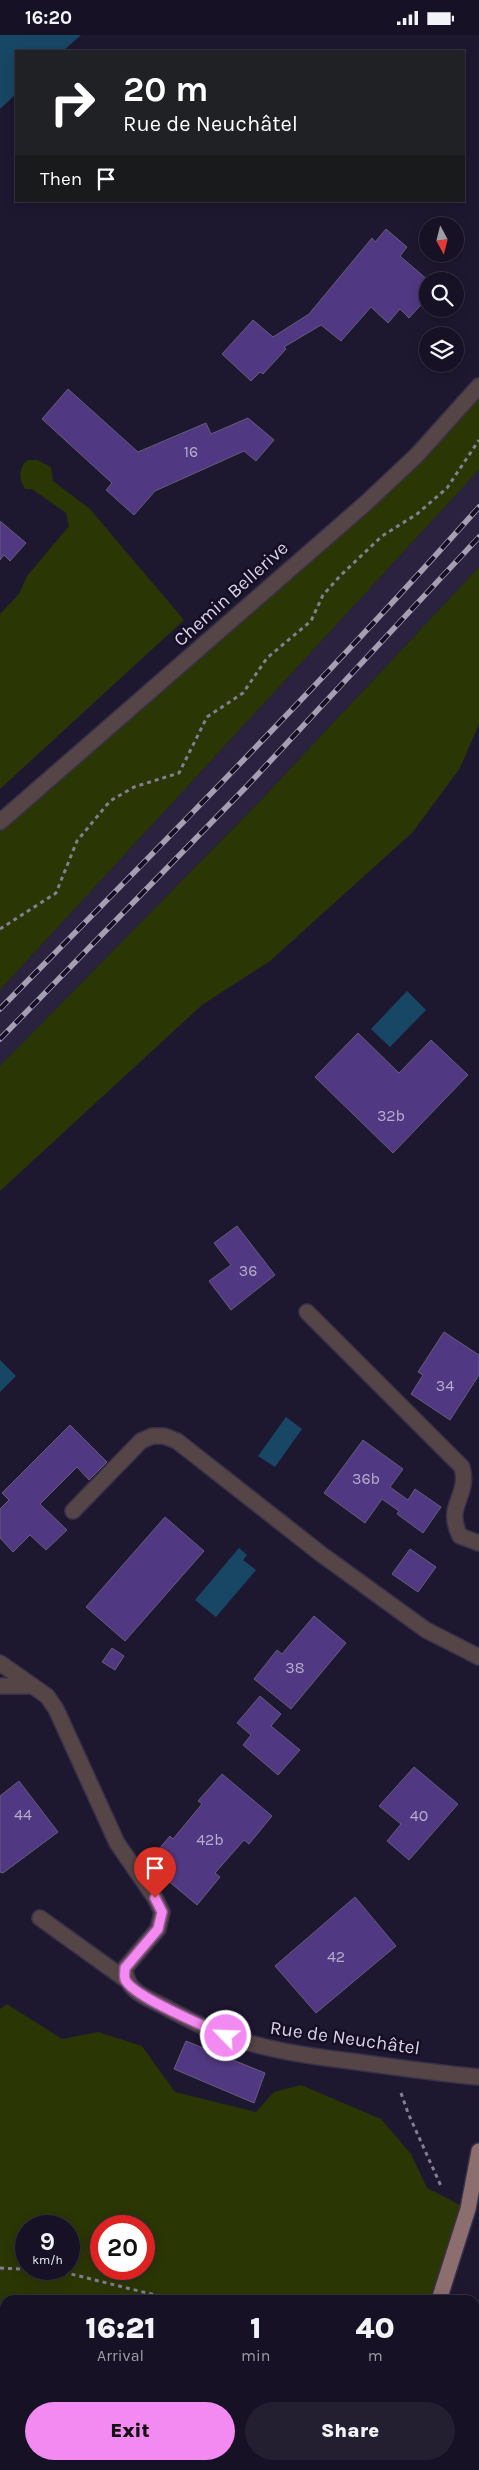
<!DOCTYPE html>
<meta charset="utf-8">
<style>
:root{--surface:#161124;--page:#231f31;--text:#f1f3f6;--muted:#9e9da6;--line:#353141;--accent:#f38af1}
body{margin:0;font-family:Karla,sans-serif;background:var(--page);color:var(--text);height:100vh;display:flex;flex-direction:column;font-size:19px;white-space:nowrap}
*{box-sizing:border-box;margin:0}
p{font-size:16px;color:var(--muted)}
.icon{flex:none;width:28px;height:28px;fill:none;stroke:currentColor;stroke-width:2;stroke-linecap:round;stroke-linejoin:round}
.map{position:relative;flex:1;overflow:hidden}
.sheet{position:absolute;left:0px;top:2260px;width:480px;height:175px;display:flex;flex-direction:column;background:var(--surface);border-radius:15px 15px 0 0;box-shadow:0 2px 12px #0003,0 0 0 1px var(--line)}
.sheet>*{flex:none}
.hud{position:absolute;left:15px;top:15px;width:450px;height:152px;border-radius:0px;box-shadow:0 2px 12px #0003,0 0 0 1px var(--line);background:#202124;color:#fff;overflow:hidden}
.needle{width:32px;rotate:173deg}
.fabs{position:absolute;left:419px;top:182px;display:grid;gap:10px}
.fabs a{display:grid;place-items:center;width:45px;height:45px;border-radius:50%;background:var(--surface);box-shadow:0 2px 12px #0003,0 0 0 1px var(--line);font-size:25px}
.speed{position:absolute;left:15px;top:2180px;display:flex;gap:10px;font-size:25px;font-weight:700;text-align:center}
.speed>*{display:grid;place-content:center;width:65px;height:65px;border-radius:50%;background:var(--surface);box-shadow:0 2px 12px #0003,0 0 0 1px var(--line);line-height:1}
.speed small{font-size:12px;font-weight:400}
.speed .limit{border:8px solid #d22;background:#fff;color:#111}
.pin{position:absolute;display:grid;place-items:center;width:42px;height:42px;color:#fff;margin:-51px -21px;border-radius:50% 50% 50% 0;rotate:-45deg;box-shadow:0 0 5px #0007}
.pin .icon{rotate:45deg}
.me{position:absolute;width:55px;margin:-28px;rotate:294deg;stroke-linejoin:round;filter:drop-shadow(0 0 4px #0008)}
.turn{display:flex;align-items:center;gap:18px;height:105px;padding:0 25px;font-size:22px}
.turn .icon{width:65px;height:65px;stroke-width:2.5}
.turn b{display:block;font-size:35px;line-height:42px}
.then{display:flex;align-items:center;height:48px;padding:0 25px;background:#0003;gap:10px;font-size:19px}
.eta{display:flex;justify-content:space-evenly;align-items:center;height:85px;text-align:center}
.eta b{font-size:30px;font-weight:800;line-height:35px}
.action{display:flex;gap:10px;margin-top:auto;padding:10px 25px}
.action a{flex:1;height:58px;border-radius:30px;background:var(--accent);color:#111;font-size:20px;font-weight:800;line-height:58px;text-align:center}
.action a+a{background:var(--page);color:var(--text)}
.status{display:flex;justify-content:space-between;align-items:center;height:35px;padding:0 25px;background:var(--surface);direction:ltr}
.status svg{height:14px;fill:currentColor}
.map>svg:first-child{display:block}
</style>
<div class="status"><b>16:20</b><svg viewBox="0 0 49 12"><path d="M0 12V9h3v3zM5 12V6h3v6zM10 12V3h3v9zM15 12V0h3v12zM26 1h20v11H26zM47 4h2v5h-2z"/></svg></div>
<div class="map">
<svg width="479" height="2435" viewBox="0 0 479 2435">
<rect width="100%" height="100%" fill="#1e1730"/>
<path fill="#2b2240" d="M479,435V532L261,765L0,1031V955Z"/>
<path fill="#2b3605" fill-rule="evenodd" d="M479,351V435L0,955V787L226,592Z
M28,425H37L51,432L53,446L90,474L184,585L0,754V579L19,559L27,541L69,491L66,478L32,454H25C19,444 18,432 28,425Z
M479,532V689L460,733L413,797L270,926L202,970L0,1156V1031L261,765Z
M7,1969L62,2004L98,1997L142,2011L175,2057L256,2077L274,2057L301,2050L381,2084L411,2119L427,2153L468,2174L439,2265H5V2334H0V1974ZM26,2191H69V2234H26ZM101,2191H144V2234H101Z"/>
<path fill="#184765" d="M0,0H81L63,16H16V59L0,74Z
M407,956L426,975L390,1012L371,994Z
M0,1325L16,1341L0,1357Z
M286,1382L302,1394L275,1432L258,1421Z
M239,1513L247,1520L243,1525L256,1535L216,1582L195,1565Z"/>
<path fill="#513882" stroke="#655d7a" d="M386,194L407,212L400,221L429,246L428,262L409,283L400,274L388,288L371,272L341,306L321,290L284,312L286,314L263,339L260,337L251,346L222,319L253,285L273,302L309,279L372,203L375,207Z
M68,354L138,417L206,388L211,399L248,383L274,405L256,426L244,416L155,456L134,480L106,455L112,448L42,384Z
M0,486L26,508L10,526L4,520L0,525Z
M358,998L399,1038L431,1005L468,1040L393,1118L315,1042Z
M237,1191L275,1240L231,1275L209,1246L231,1230L214,1208Z
M444,1297L479,1320V1340L450,1385L411,1359L423,1340L418,1337Z
M70,1390L107,1427L89,1445L77,1432L40,1469L67,1495L46,1515L30,1500L13,1517L0,1503V1474L9,1465L2,1458Z
M363,1405L403,1434L390,1452L408,1465L415,1454L441,1472L423,1498L397,1479L399,1476L382,1464L365,1488L324,1458Z
M165,1482L204,1516L125,1606L86,1572Z
M410,1514L436,1532L418,1557L392,1539Z
M314,1581L346,1608L291,1674L254,1644L277,1615L282,1619Z
M112,1613L124,1621L115,1635L102,1627Z
M260,1661L281,1679L271,1691L300,1715L278,1740L243,1710L251,1700L237,1688Z
M414,1732L458,1769L409,1825L387,1806L401,1789L379,1771Z
M222,1739L272,1781L249,1809L244,1805L215,1838L220,1842L197,1870L147,1828L170,1801L173,1804L202,1769L198,1766Z
M19,1746L58,1797L3,1838L0,1837V1761Z
M355,1862L396,1911L316,1978L275,1931Z
M186,2006L265,2038L254,2068L174,2034Z
M0,2372H5V2430H108V2435H0Z"/>
<g fill="none" stroke-linecap="round" stroke-linejoin="round">
<g stroke="#383149" stroke-width="18">
<path id="minor" d="M0,787L366,468L417,420L479,351
M307,1277L462,1432C470,1462 444,1470 460,1501L479,1508
M73,1476L141,1406L152,1401H164L177,1406L321,1519L426,1595L479,1622
M0,1628L47,1661L56,1674L117,1808L155,1863L162,1877L158,1894L125,1933C126,1957 146,1962 165,1972C185,1983 206,1994 227,2001C267,2015 308,2021 350,2026C393,2032 436,2038 479,2042
M0,1651H31
M40,1883L125,1944
M0,2334H5
M444,2430L447,2435"/>
</g>
<g stroke="#383149" stroke-width="18">
<path id="major" d="M439,2265L468,2174L479,2116
M361,2435L364,2430"/>
</g>
<path stroke="#837e92" stroke-width="3" stroke-dasharray="4 4" stroke-linecap="butt" d="M0,894L56,858L77,806L110,766L134,752L179,738L207,682L243,658L267,623L311,586L323,560L340,541L382,501L417,479L447,453L479,405
M401,2058L408,2078L441,2151
M0,2233L59,2236L175,2265
M0,2368H5
M245,2435L249,2430
M277,2435L278,2430
M308,2435L311,2430"/>
<use href="#minor" stroke="#554546" stroke-width="15"/>
<use href="#major" stroke="#8d6e6f" stroke-width="15"/>
<g stroke="#a49fb2" stroke-width="5.5">
<path id="rail" d="M0,974C162,809 325,645 479,472
M0,1004L247,751L479,502"/>
</g>
<use href="#rail" stroke="#150e25" stroke-width="4" stroke-dasharray="11" stroke-linecap="butt"/>
</g>
<g fill="none" stroke-linecap="round" stroke-linejoin="round">
<g stroke="#9e5a9d" stroke-width="12">
<path id="route" d="M155,1863L162,1877L158,1894L125,1933C125,1936 124,1941 125,1944C131,1961 207,1992 226,2001"/>
</g>
<use href="#route" stroke="#f38af1" stroke-width="9"/>
</g>
<g text-anchor="middle" dominant-baseline="central" stroke-width="5" stroke-linejoin="round" paint-order="stroke">
<g font-size="16" fill="#b6adcc">
<text x="191" y="416">16</text>
<text x="391" y="1080">32b</text>
<text x="248" y="1235">36</text>
<text x="445" y="1350">34</text>
<text x="366" y="1443">36b</text>
<text x="295" y="1632">38</text>
<text x="23" y="1779">44</text>
<text x="419" y="1780">40</text>
<text x="210" y="1804">42b</text>
<text x="336" y="1921">42</text>
</g>
<g font-size="19" fill="#d8d4e5" stroke="#150e25">
<text transform="translate(231 559) rotate(-42)">Chemin Bellerive</text>
<text transform="translate(345 2003) rotate(8)">Rue de Neuchâtel</text>
</g>
</g>
</svg>
<div class="fabs">
<a><svg class="needle" viewBox="-14 -14 28 28"><path d="M0-13l5 13h-10z" fill="#e53935"/><path d="M0 13l5-13h-10z" fill="#9e9da6"/></svg></a>
<a><svg class="icon" aria-label="search" viewBox="0 0 24 24"><circle cx="10" cy="10" r="6"/><path d="M15 15l6 6"/></svg></a>
<a><svg class="icon" aria-label="layers" viewBox="0 0 24 24"><path d="M12 4l9 5-9 5-9-5zM3 14l9 5 9-5"/></svg></a>
</div>
<div class="speed"><div>9<small>km/h</small></div><div class="limit">20</div></div>
<div class="pin" style="left:155px;top:1863px;background:#d93025"><svg class="icon" aria-label="arrive" viewBox="0 0 24 24"><path d="M6 21V4h12l-3 4 3 4H6"/></svg></div>
<svg class="me" style="left:226px;top:2001px" viewBox="-20 -20 40 40"><circle r="17" fill="#f38af1" stroke="#fff" stroke-width="3"/><path d="M0-11L8 9 0 5-8 9z" fill="#fff"/></svg>
<div class="hud">
<div class="turn"><svg class="icon" aria-label="right" viewBox="0 0 24 24"><path d="M7 20v-9h11M14 6l5 5-5 5"/></svg><div><b>20 m</b>Rue de Neuchâtel</div></div>
<div class="then">Then<svg class="icon" aria-label="arrive" viewBox="0 0 24 24"><path d="M6 21V4h12l-3 4 3 4H6"/></svg></div>
</div>
<section class="sheet">
<div class="eta">
<div><b>16:21</b><p>Arrival</p></div>
<div><b>1</b><p>min</p></div>
<div><b>40</b><p>m</p></div>
</div>
<div class="action"><a>Exit</a><a>Share</a></div>
</section>
</div>
